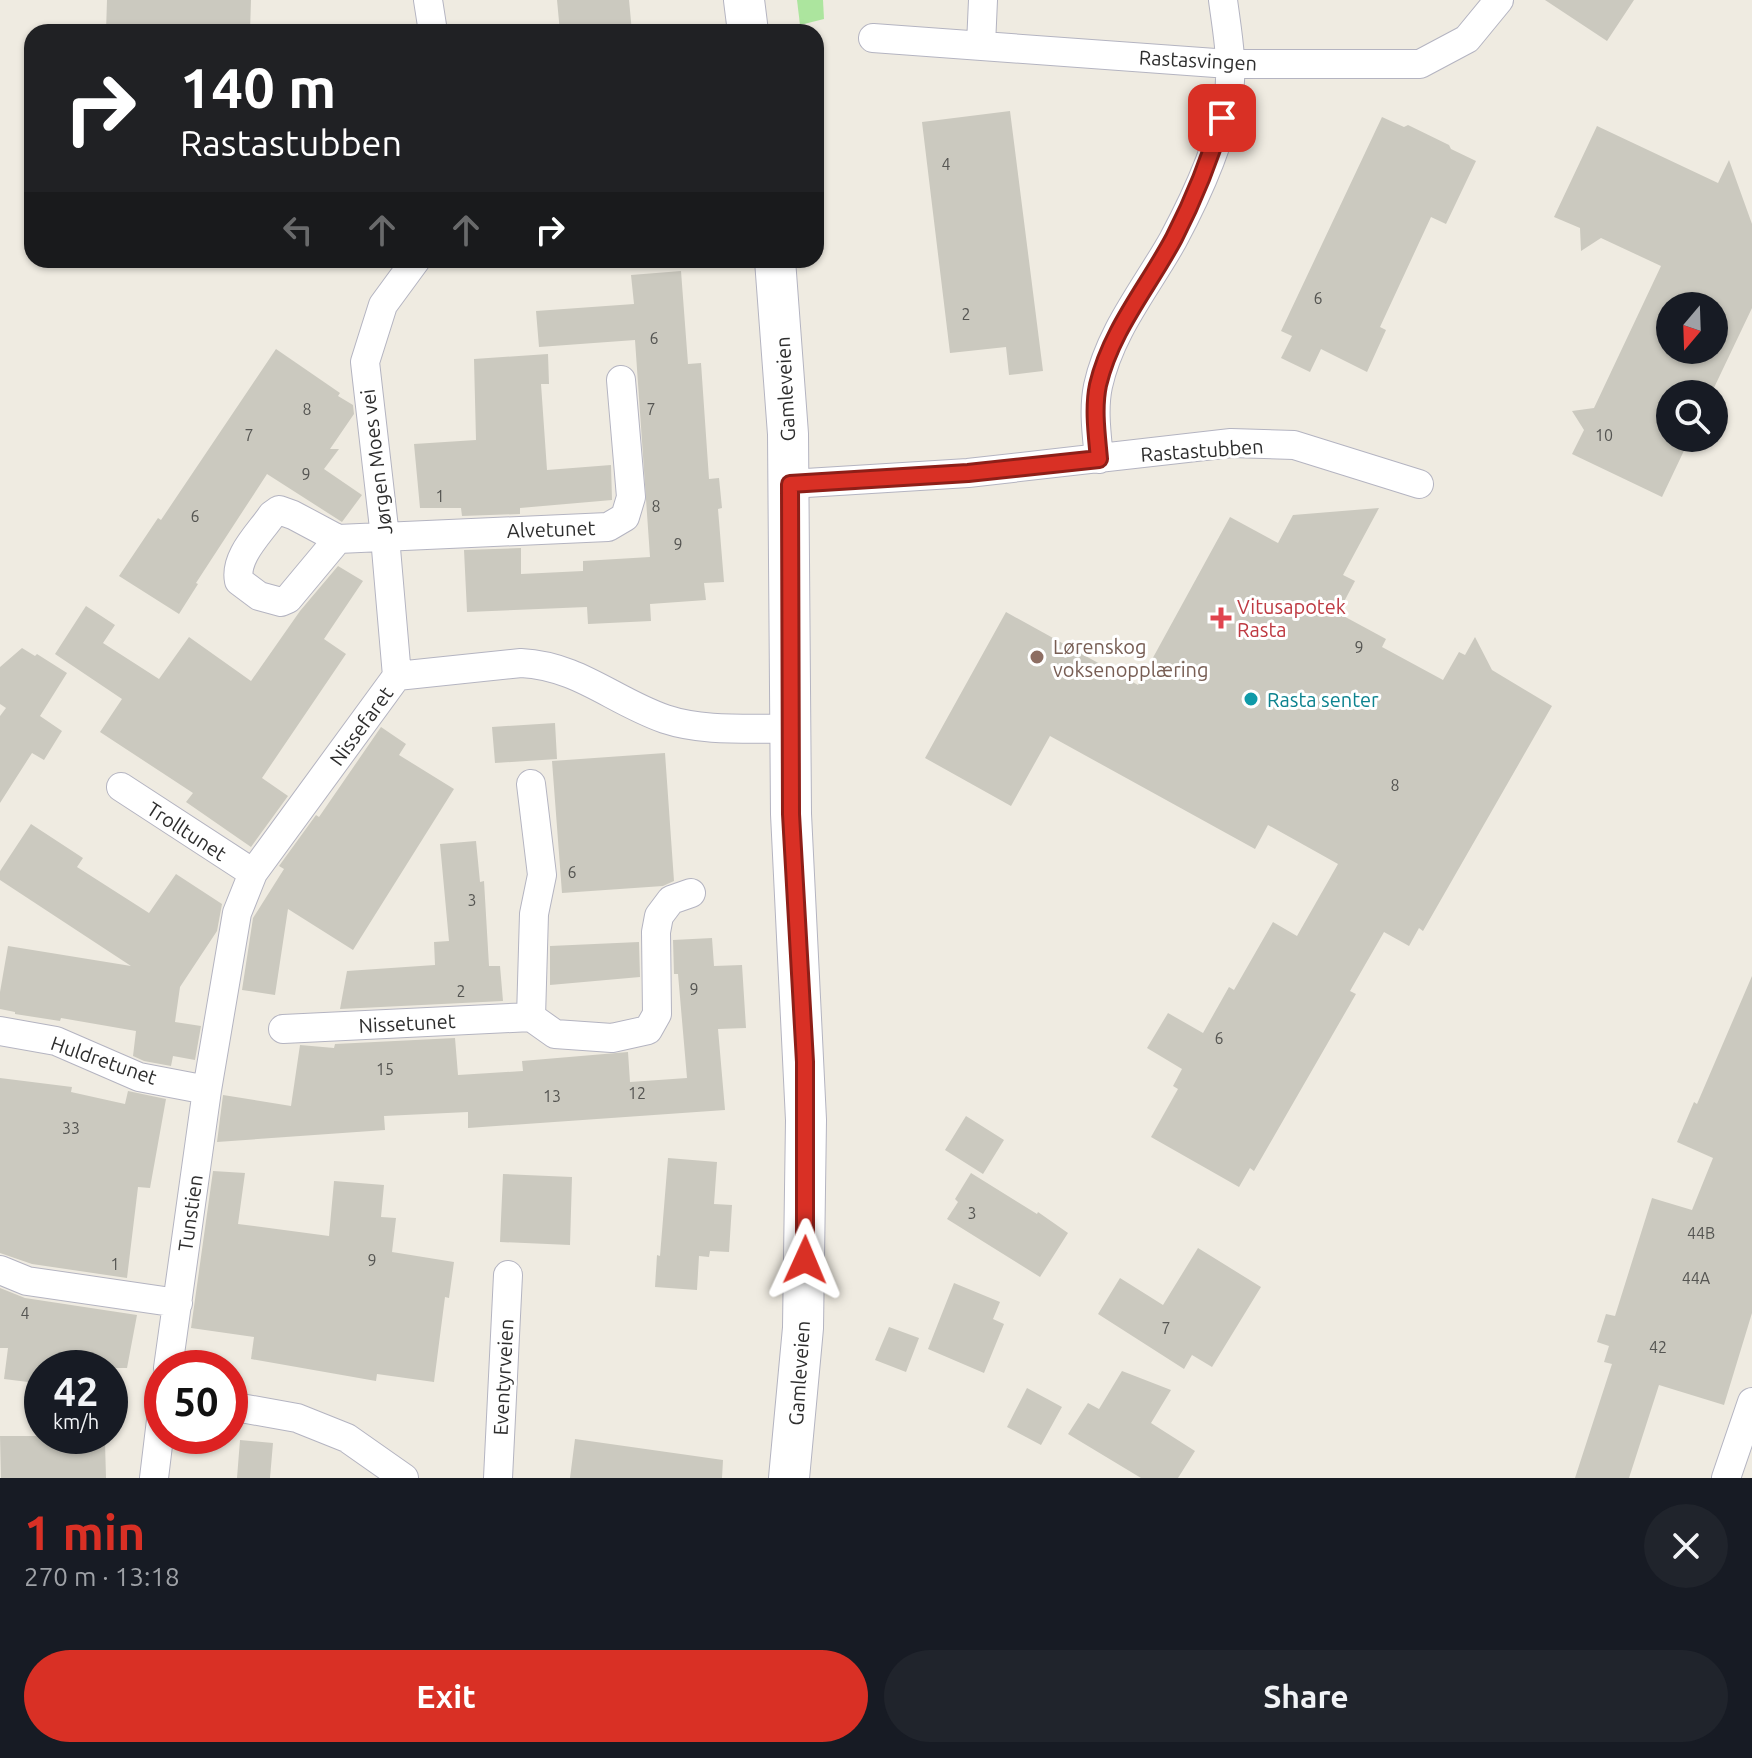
<!DOCTYPE html>
<meta charset="utf-8">
<style>
:root{--surface:#171b24;--page:#20242c;--text:#f1f3f6;--muted:#9ea1a6;--accent:#d93025}
body{margin:0;font-family:Ubuntu,sans-serif;background:var(--page);color:var(--text);height:100vh;display:flex;flex-direction:column;font-size:30px;white-space:nowrap}
*{box-sizing:border-box;margin:0}
p{font-size:26px;color:var(--muted)}
.icon{flex:none;width:44px;height:44px;fill:none;stroke:currentColor;stroke-width:2;stroke-linecap:round;stroke-linejoin:round}
.map{position:relative;height:1478px;overflow:hidden}
.side{display:flex;flex-direction:column;background:var(--surface);flex:1}
.side>*{flex:none}
.banner{position:absolute;left:24px;top:24px;width:800px;height:244px;border-radius:24px;box-shadow:0 2px 6px #0004;background:#202124;color:#fff;overflow:hidden}
.needle{width:52px;rotate:199deg}
.fabs{position:absolute;left:1656px;top:292px;display:grid;gap:16px}
.fabs a{display:grid;place-items:center;width:72px;height:72px;border-radius:50%;background:var(--surface);box-shadow:0 2px 6px #0004;font-size:40px}
.speed{position:absolute;left:24px;top:1350px;display:flex;gap:16px;font-size:40px;font-weight:700;text-align:center}
.speed>*{display:grid;place-content:center;width:104px;height:104px;border-radius:50%;background:var(--surface);box-shadow:0 2px 6px #0004;line-height:1}
.speed small{font-size:20px;font-weight:400}
.speed .limit{border:12px solid #d22;background:#fff;color:#111}
.pin{position:absolute;display:grid;place-items:center;width:68px;height:68px;color:#fff;margin:-34px;border-radius:16px;box-shadow:0 4px 12px #0006}
.me{position:absolute;width:88px;margin:-44px;rotate:1deg;stroke-linejoin:round;filter:drop-shadow(0 0 6px #0008)}
.turn{display:flex;align-items:center;gap:28px;height:168px;padding:0 24px;font-size:36px}
.turn .icon{width:104px;height:104px;stroke-width:2.5}
.turn b{display:block;font-size:56px;line-height:68px}
.lanes{display:flex;align-items:center;height:76px;padding:0 24px;background:#0003;justify-content:center;gap:40px;direction:ltr}
.lanes .off{opacity:.35}
.round{display:grid;place-items:center;flex:none;width:84px;height:84px;border-radius:42px;background:var(--page)}
.head{display:flex;align-items:center;justify-content:space-between;height:136px;padding:0 24px}
h1{font-size:48px;font-weight:700;line-height:60px;color:var(--accent)}
.cta{display:flex;gap:16px;margin-top:auto;padding:16px 24px}
.cta a{flex:1;height:92px;border-radius:48px;background:var(--accent);color:#fff;font-size:32px;font-weight:700;line-height:92px;text-align:center}
.cta a+a{background:var(--page);color:var(--text)}
.map>svg:first-child{display:block}
</style>
<div class="map">
<svg width="1752" height="1478" viewBox="0 0 1752 1478">
<rect width="100%" height="100%" fill="#efebe1"/>
<path fill="#ace59e" d="M797,0H823L824,19L800,25Z"/>
<path fill="#cbc9bf" fill-rule="evenodd" d="M107,0H251L250,32H106Z
M557,0H629L632,32H560Z
M1545,0H1634L1607,41Z
M1010,111L1043,371L1009,375L1006,347L950,353L922,122Z
M1382,117L1404,127L1408,125L1449,145L1451,149L1476,161L1446,224L1431,217L1380,327L1386,330L1367,372L1321,349L1310,372L1281,358L1292,336L1281,331Z
M1597,126L1718,183L1729,160L1752,224V308L1711,394H1670V438H1690L1662,497L1572,454L1584,430L1572,411L1594,408L1661,266L1601,238L1581,251L1580,228L1554,217ZM1670,306H1714V350H1670Z
M681,271L688,364L701,363L709,479L719,478L722,508L718,509L724,582L704,583L706,600L650,604L651,621L588,624L587,607L467,612L464,550L521,548V574L583,571V561L650,557L635,340L539,347L536,311L634,304L631,275Z
M276,349L340,393L338,396L353,405L354,414L330,449H339L324,469L362,495L342,522L267,474L196,583L198,584L179,614L119,576L158,518L161,520Z
M548,354L549,384H541L547,470L611,465L612,500L520,508V514L462,516L461,508H420L414,444L476,440L474,359Z
M1379,508L1343,575L1355,581L1338,613L1386,639L1382,647L1443,680L1459,652L1465,655L1475,637L1492,670L1552,706L1423,931L1419,928L1409,946L1384,932L1350,991L1356,994L1254,1171L1250,1168L1239,1187L1151,1137L1178,1089L1173,1086L1182,1069L1147,1048L1168,1013L1203,1033L1229,987L1234,990L1273,922L1297,936L1338,864L1268,825L1255,849L1050,736L1011,806L925,758L1006,612L1138,685L1230,517L1278,543L1293,515Z
M338,566L363,581L324,639L346,654L262,778L288,796L251,847L186,802L193,793L100,732L122,699L55,654L86,606L115,625L103,643L159,679L189,637L251,681L300,611Z
M22,648L35,656L37,654L67,673L40,716L62,731L44,760L32,753L0,803V716L6,708L0,704V667Z
M555,723L557,759L495,763L492,727Z
M381,727L406,744L399,755L454,789L353,950L288,909L275,995L242,990L253,918L284,869L279,866L316,815L319,817Z
M665,753L674,881L663,886L562,893L552,761Z
M31,824L83,858L77,867L149,913L176,874L222,904L217,931L180,987L175,1022L201,1026L195,1060L173,1056L171,1066L144,1061L133,1056L136,1031L61,1018L60,1021L15,1014V1012L0,1009V992L8,946L131,966L0,880V871Z
M476,841L480,882L484,881L489,966H500L503,1001L340,1009L347,971L435,965L434,942L449,941L440,844Z
M712,938L714,966L742,965L746,1028L718,1029L725,1110L468,1128V1112L384,1116L385,1130L217,1142L223,1095L291,1106L300,1045L334,1048L335,1044L455,1038L458,1075L523,1071L522,1061L628,1052L630,1082L687,1078L678,974H674L673,940Z
M639,942L640,977L550,985V946Z
M1752,976V1313L1724,1405L1659,1385L1629,1478H1575L1612,1364L1604,1362L1609,1346L1597,1342L1606,1314L1615,1316L1652,1198L1692,1210L1713,1158L1677,1142L1694,1102L1697,1104Z
M0,1078L72,1087L71,1092L125,1104L128,1091L166,1099L150,1188L138,1187L127,1278L32,1264L0,1253Z
M966,1116L1004,1140L983,1174L945,1150Z
M668,1158L717,1162L714,1204L732,1205L729,1252L710,1251L709,1257L699,1256L697,1290L655,1287L657,1255L660,1256Z
M213,1171L245,1173L238,1224L329,1236L334,1181L384,1185L381,1217L396,1218L392,1252L454,1262L449,1298L445,1297L434,1382L377,1374L376,1381L251,1359L254,1337L191,1328Z
M971,1173L1037,1214L1038,1212L1068,1233L1040,1277L947,1219L958,1202L955,1199Z
M503,1174L572,1177L570,1245L500,1242Z
M1198,1248L1261,1287L1212,1367L1192,1355L1184,1369L1098,1314L1120,1278L1163,1305Z
M954,1283L1000,1302L993,1319L1004,1324L984,1373L928,1349Z
M0,1288L25,1298L137,1315L127,1368H42V1372L37,1371L36,1383L4,1379L8,1348H0Z
M889,1327L919,1338L906,1372L875,1360Z
M1122,1371L1171,1390L1151,1423L1195,1451L1178,1478H1141L1068,1434L1088,1403L1099,1409Z
M1027,1388L1062,1407L1041,1445L1007,1427Z
M0,1436H73V1443L105,1442L106,1478H1Z
M575,1439L723,1460L722,1478H570Z
M240,1440L273,1443L270,1478H237Z"/>
<g fill="none" stroke-linecap="round" stroke-linejoin="round">
<g stroke="#b4b4c1" stroke-width="30">
<path id="street" d="M428,0L433,32
M873,38L1229,64H1420L1467,39L1499,0
M981,45L983,0
M1099,459C1097,436 1093,410 1098,386C1110,331 1146,288 1173,240C1196,197 1220,146 1228,98C1234,66 1227,31 1223,0
M790,484L968,473L1231,443L1294,445L1419,484
M279,510L293,515L338,539L288,599L281,602L259,596L239,581C234,557 259,534 272,515Z
M338,539L608,527L625,517L631,497L621,380
M397,676L385,537L365,362L383,305L416,260
M121,787L253,873
M531,1017L534,914L542,875L531,784
M283,1029L531,1017L555,1034L612,1038L648,1030L657,1014L656,932L659,916L671,900L691,893
M0,1031L56,1041L139,1077L207,1090
M0,1270L27,1281L178,1303
M168,1368L207,1090L237,913L253,873L397,676L521,663C579,666 613,701 665,719C704,732 749,728 790,729
M230,1406L297,1418L347,1438L404,1478
M154,1478L162,1412
M498,1478L508,1275
M1726,1478L1752,1402"/>
</g>
<g stroke="#b4b4c1" stroke-width="42">
<path id="secondary" d="M744,0L748,32
M775,260L788,434L791,814L806,1120L803,1328L789,1478"/>
</g>
<use href="#street" stroke="#fff" stroke-width="28"/>
<use href="#secondary" stroke="#fff" stroke-width="40"/>
</g>
<g fill="none" stroke-linecap="round" stroke-linejoin="round">
<g stroke="#8d1f18" stroke-width="20">
<path id="route" d="M805,1260V1062L791,814L790,484L968,473L1099,459C1097,436 1093,409 1098,385C1111,330 1148,287 1174,238C1194,199 1210,159 1222,118"/>
</g>
<use href="#route" stroke="#d93025" stroke-width="14"/>
</g>
<path fill="#e0444e" stroke="#fff" stroke-width="3" d="M1217 606h8v8h8v8h-8v8h-8v-8h-8v-8h8z"/>
<circle fill="#8d6e63" stroke="#fff" stroke-width="3" cx="1037" cy="657" r="8"/>
<circle fill="#0f9aa8" stroke="#fff" stroke-width="3" cx="1251" cy="699" r="8"/>
<g text-anchor="middle" dominant-baseline="central" stroke-width="6" stroke-linejoin="round" paint-order="stroke">
<g font-size="16" fill="#555552">
<text x="946" y="164">4</text>
<text x="1318" y="298">6</text>
<text x="966" y="314">2</text>
<text x="654" y="338">6</text>
<text x="307" y="409">8</text>
<text x="651" y="409">7</text>
<text x="249" y="435">7</text>
<text x="1604" y="435">10</text>
<text x="306" y="474">9</text>
<text x="440" y="496">1</text>
<text x="656" y="506">8</text>
<text x="195" y="516">6</text>
<text x="678" y="544">9</text>
<text x="1359" y="647">9</text>
<text x="1395" y="785">8</text>
<text x="572" y="872">6</text>
<text x="472" y="900">3</text>
<text x="694" y="989">9</text>
<text x="461" y="991">2</text>
<text x="1219" y="1038">6</text>
<text x="385" y="1069">15</text>
<text x="637" y="1093">12</text>
<text x="552" y="1096">13</text>
<text x="71" y="1128">33</text>
<text x="972" y="1213">3</text>
<text x="1701" y="1233">44B</text>
<text x="372" y="1260">9</text>
<text x="115" y="1264">1</text>
<text x="1696" y="1278">44A</text>
<text x="25" y="1313">4</text>
<text x="1166" y="1328">7</text>
<text x="1658" y="1347">42</text>
</g>
<g font-size="20" fill="#2e2e2e" stroke="#fff">
<text transform="translate(1198 60) rotate(3)">Rastasvingen</text>
<text transform="translate(785 389) rotate(-93)">Gamleveien</text>
<text transform="translate(1202 450) rotate(-4)">Rastastubben</text>
<text transform="translate(376 462) rotate(-97)">Jørgen Moes vei</text>
<text transform="translate(551 529) rotate(-2)">Alvetunet</text>
<text transform="translate(361 726) rotate(-54)">Nissefaret</text>
<text transform="translate(187 831) rotate(33)">Trolltunet</text>
<text transform="translate(407 1023) rotate(-3)">Nissetunet</text>
<text transform="translate(104 1060) rotate(19)">Huldretunet</text>
<text transform="translate(190 1213) rotate(-82)">Tunstien</text>
<text transform="translate(799 1373) rotate(-86)">Gamleveien</text>
<text transform="translate(503 1377) rotate(-87)">Eventyrveien</text>
</g>
<g font-size="20" fill="#be3a42" stroke="#fff" text-anchor="start">
<text x="1237" y="606">Vitusapotek<tspan x="1237" dy="23">Rasta</tspan></text>
</g>
<g font-size="20" fill="#785e54" stroke="#fff" text-anchor="start">
<text x="1053" y="646">Lørenskog<tspan x="1053" dy="23">voksenopplæring</tspan></text>
</g>
<g font-size="20" fill="#0d838f" stroke="#fff" text-anchor="start">
<text x="1267" y="699">Rasta senter</text>
</g>
</g>
</svg>
<div class="fabs">
<a><svg class="needle" viewBox="-14 -14 28 28"><path d="M0-13l5 13h-10z" fill="#e53935"/><path d="M0 13l5-13h-10z" fill="#9ea1a6"/></svg></a>
<a><svg class="icon" aria-label="search" viewBox="0 0 24 24"><circle cx="10" cy="10" r="6"/><path d="M15 15l6 6"/></svg></a>
</div>
<div class="speed"><div>42<small>km/h</small></div><div class="limit">50</div></div>
<div class="pin" style="left:1222px;top:118px;background:#d93025"><svg class="icon" aria-label="arrive" viewBox="0 0 24 24"><path d="M6 21V4h12l-3 4 3 4H6"/></svg></div>
<svg class="me" style="left:805px;top:1260px" viewBox="-20 -20 40 40"><path d="M0-17L14 15 0 8-14 15z" fill="#d93025" stroke="#fff" stroke-width="4"/></svg>
<div class="banner">
<div class="turn"><svg class="icon" aria-label="right" viewBox="0 0 24 24"><path d="M7 20v-9h11M14 6l5 5-5 5"/></svg><div><b>140 m</b>Rastastubben</div></div>
<div class="lanes"><svg class="icon off" aria-label="left" viewBox="0 0 24 24"><path d="M17 20v-9H6M10 6l-5 5 5 5"/></svg><svg class="icon off" aria-label="ahead" viewBox="0 0 24 24"><path d="M12 20V5M6 11l6-6 6 6"/></svg><svg class="icon off" aria-label="ahead" viewBox="0 0 24 24"><path d="M12 20V5M6 11l6-6 6 6"/></svg><svg class="icon" aria-label="right" viewBox="0 0 24 24"><path d="M7 20v-9h11M14 6l5 5-5 5"/></svg></div>
</div>
</div>
<section class="side">
<div class="head"><div><h1>1 min</h1><p>270 m · 13:18</p></div><a class="round"><svg class="icon" aria-label="close" viewBox="0 0 24 24"><path d="M6 6l12 12M18 6L6 18"/></svg></a></div>
<div class="cta"><a>Exit</a><a>Share</a></div>
</section>
